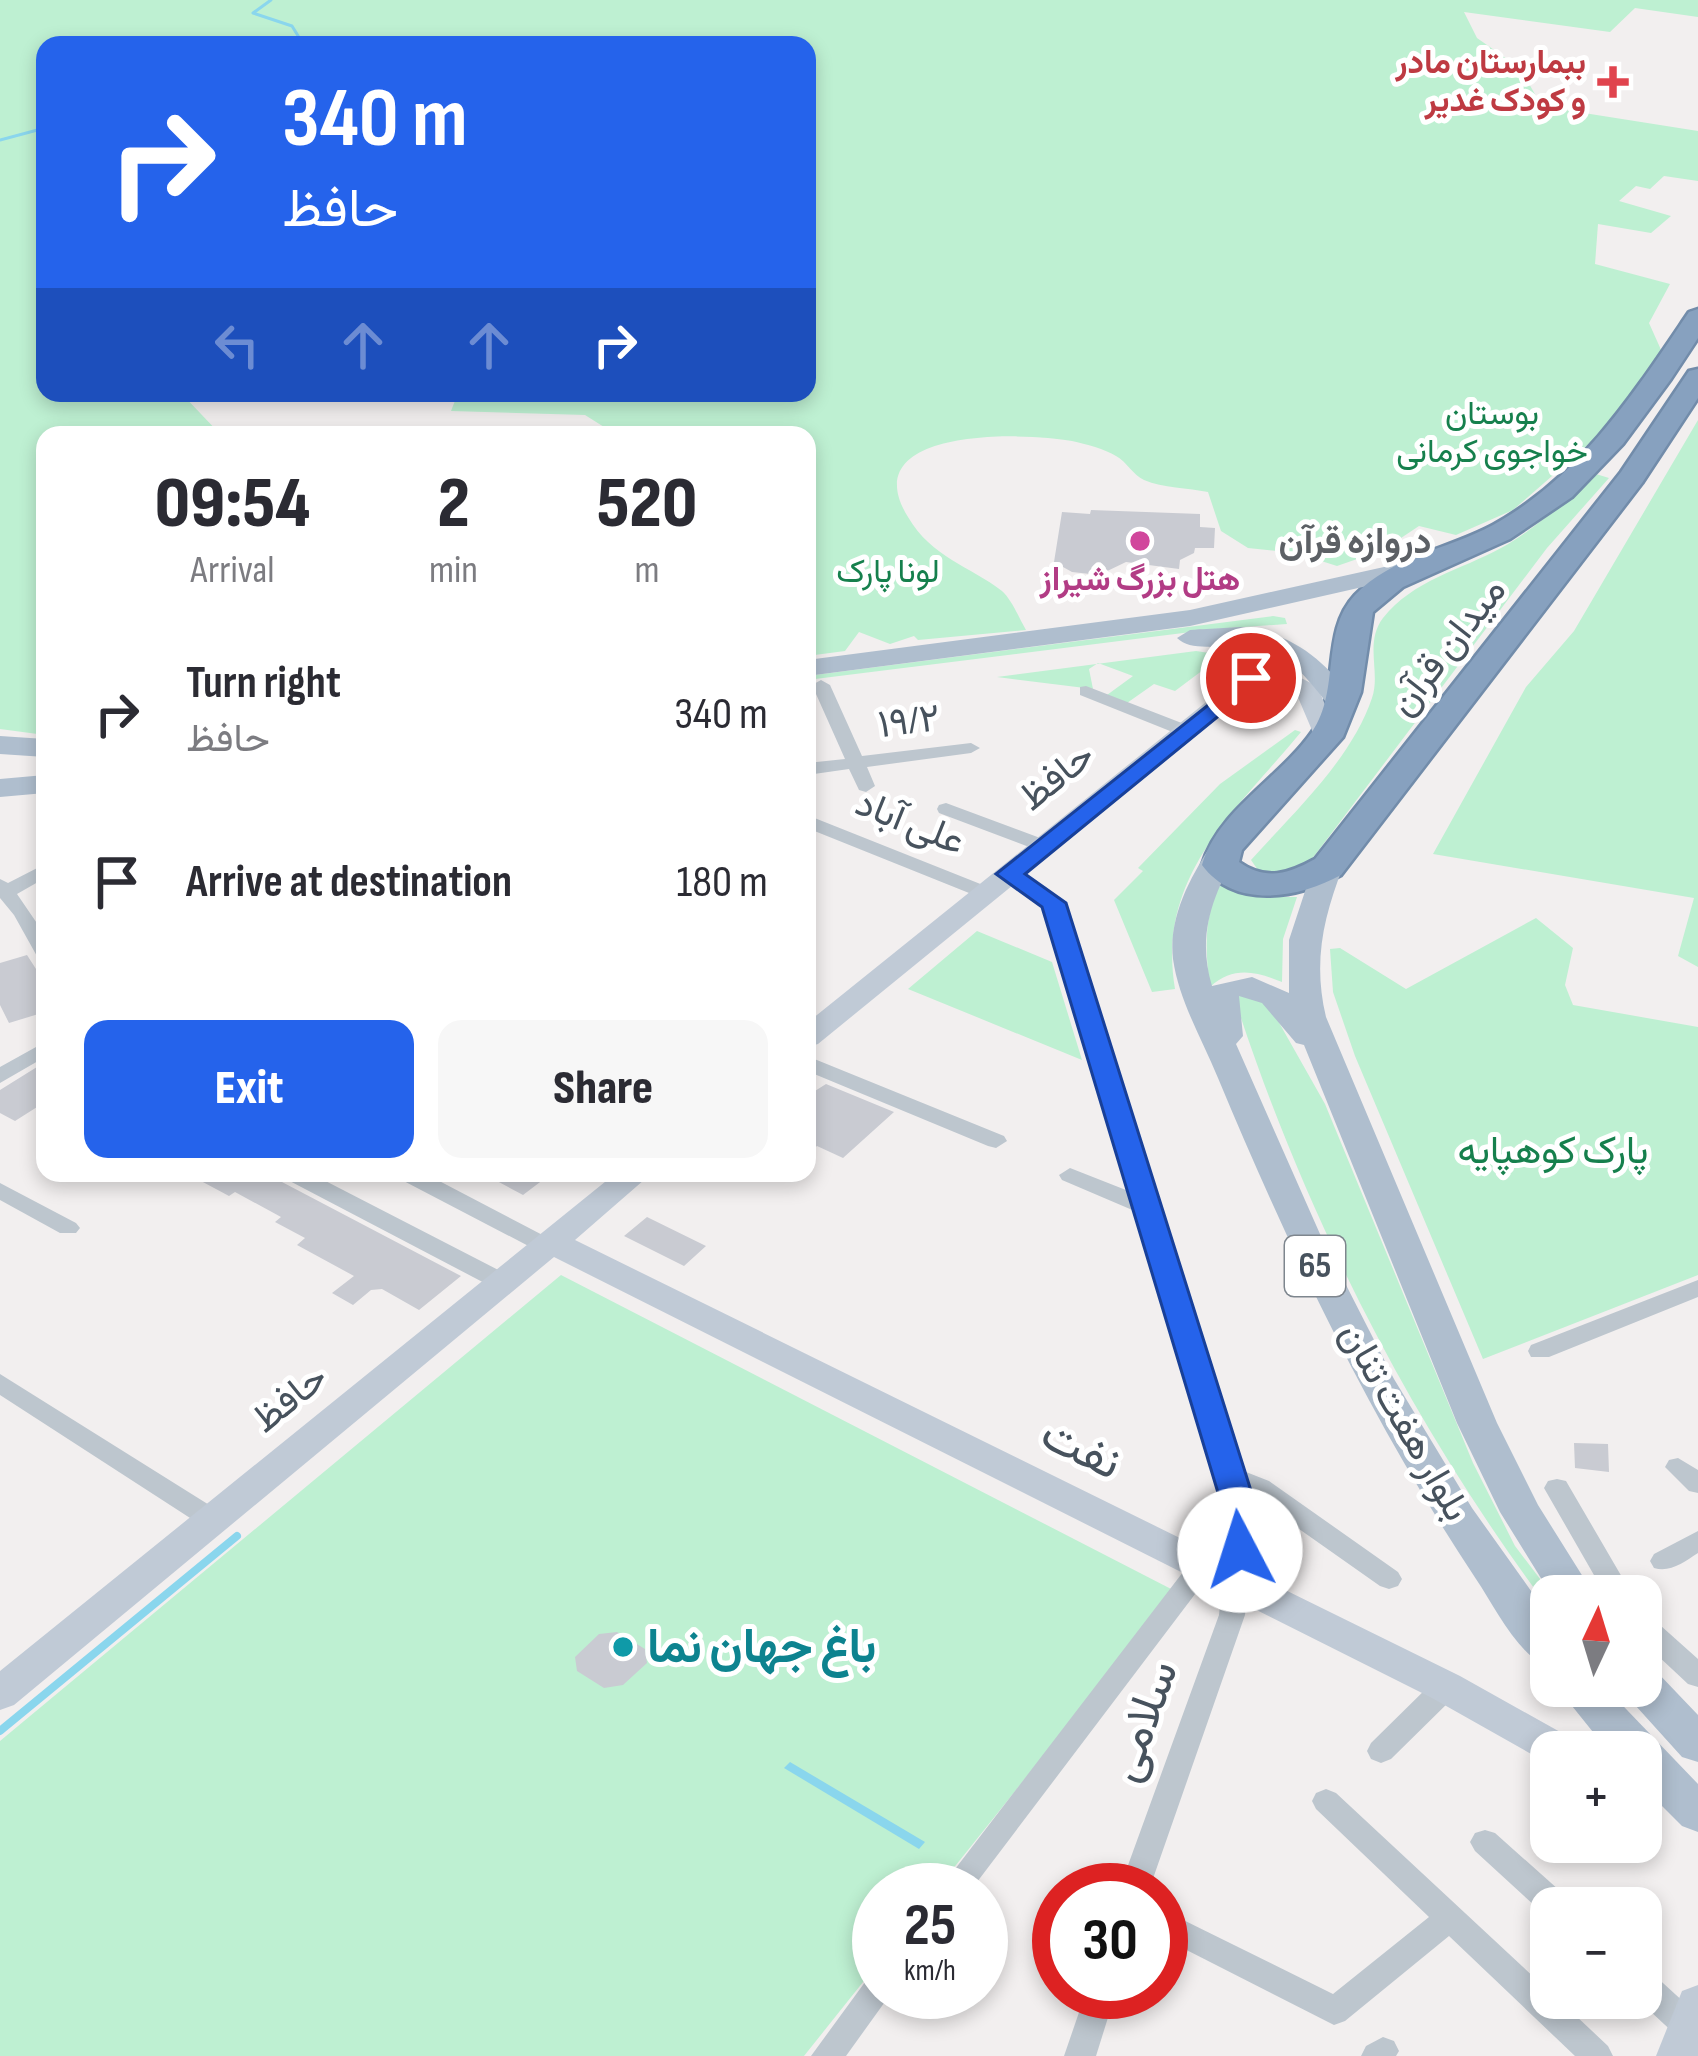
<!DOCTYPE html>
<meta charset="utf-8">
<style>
:root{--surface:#fff;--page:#f7f7f7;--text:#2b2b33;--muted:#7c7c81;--accent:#2563eb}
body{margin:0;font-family:"Sofia Sans Condensed",Vazirmatn,sans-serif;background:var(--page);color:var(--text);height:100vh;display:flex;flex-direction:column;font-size:45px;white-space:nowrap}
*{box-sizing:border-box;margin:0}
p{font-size:39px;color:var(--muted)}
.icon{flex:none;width:66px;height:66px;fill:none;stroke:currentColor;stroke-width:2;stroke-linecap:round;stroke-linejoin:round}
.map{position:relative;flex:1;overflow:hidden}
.details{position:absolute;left:36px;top:426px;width:780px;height:756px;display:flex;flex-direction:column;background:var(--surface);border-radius:24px;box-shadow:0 6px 18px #0003}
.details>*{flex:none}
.top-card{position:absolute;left:36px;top:36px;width:780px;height:366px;border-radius:24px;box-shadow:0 6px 18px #0003;background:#2563eb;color:#fff;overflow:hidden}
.needle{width:78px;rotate:4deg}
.tools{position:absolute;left:1530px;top:1575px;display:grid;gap:24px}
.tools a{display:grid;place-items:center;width:132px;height:132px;border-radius:24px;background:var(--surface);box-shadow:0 6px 18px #0003;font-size:60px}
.speed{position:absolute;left:852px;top:1863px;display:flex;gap:24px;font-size:60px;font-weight:700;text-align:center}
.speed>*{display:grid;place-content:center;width:156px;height:156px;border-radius:50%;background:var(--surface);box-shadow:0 6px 18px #0003;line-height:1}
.speed small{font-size:30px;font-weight:400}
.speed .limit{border:18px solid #d22;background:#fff;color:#111}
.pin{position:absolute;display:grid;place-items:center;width:102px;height:102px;color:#fff;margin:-51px;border:6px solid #fff;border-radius:50%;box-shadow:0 3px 12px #0007}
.me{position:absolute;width:132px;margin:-66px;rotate:355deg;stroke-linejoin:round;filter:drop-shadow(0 0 9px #0008)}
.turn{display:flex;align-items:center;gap:42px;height:252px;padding:0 48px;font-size:54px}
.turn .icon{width:156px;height:156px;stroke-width:2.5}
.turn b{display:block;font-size:84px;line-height:102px}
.lanes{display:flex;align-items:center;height:114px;padding:0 48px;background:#0003;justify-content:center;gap:60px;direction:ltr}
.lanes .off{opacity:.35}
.eta{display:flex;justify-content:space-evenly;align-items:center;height:204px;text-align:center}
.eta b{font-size:72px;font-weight:800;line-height:84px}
.action{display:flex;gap:24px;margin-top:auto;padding:24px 48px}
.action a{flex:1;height:138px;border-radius:24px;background:var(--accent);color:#fff;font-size:48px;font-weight:800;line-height:138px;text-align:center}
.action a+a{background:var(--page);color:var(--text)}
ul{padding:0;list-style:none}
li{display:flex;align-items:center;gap:36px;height:168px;padding:0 48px}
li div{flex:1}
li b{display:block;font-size:45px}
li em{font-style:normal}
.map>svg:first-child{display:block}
</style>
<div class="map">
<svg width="1698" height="2056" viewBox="0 0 1698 2056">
<rect width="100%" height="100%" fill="#f2efef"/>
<path fill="#bef0d2" d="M0,0H1698V17L1635,8L1610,32L1464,12L1477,38L1520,68L1536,96L1527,104L1698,131V181L1664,176L1650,189L1636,186L1619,201L1671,216L1651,233L1598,224L1595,264L1670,284L1649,323L1662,352L1599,435L1513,510L1456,535L1419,526L1383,550L1337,566L1296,553L1248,548L1221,531L1208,492C1188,488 1163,488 1144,480C1133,475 1127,462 1116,456C1105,449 1086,444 1072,441C1025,432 852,427 908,517C932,558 970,566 1002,591C1012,600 1019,618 1026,630L918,640L914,636L890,644L859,632L845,651L807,656V597L813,590L807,585V435H598L612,432L585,415L451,411L458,393H807V45H45V393H181L221,435H179L178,426L125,427L121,435H45V735L0,729Z
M1698,420V967L1678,956L1694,898L1433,854L1526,687L1574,631Z
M1596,474L1609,478L1547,548L1315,855C1298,874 1285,876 1260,873L1251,860C1294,812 1351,760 1372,698C1381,672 1364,643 1383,618C1413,580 1461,570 1501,548C1536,529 1566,499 1596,474Z
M1273,616L1285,618L1287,624L1215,629L807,680V676Z
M1196,651L1223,655L1175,691L1154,684L1127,703L1107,695L1133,676L1098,663L1089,669L1093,689L997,677Z
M1295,730L1301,732C1235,812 1156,876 1175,989L1152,992L1114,900L1143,871L1138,868L1220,784Z
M1223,880L1267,897H1297L1283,939L1282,982C1255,971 1233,966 1210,987C1205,951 1203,912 1223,880Z
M1536,918L1573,948L1565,985L1573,1005L1698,1027V1275L1483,1359L1355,1056L1333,992L1330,949L1340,948L1406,989Z
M977,931L1052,962L1082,1060L908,989Z
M1247,992L1264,996L1325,1104L1473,1463L1515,1546L1553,1596L1551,1611C1416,1432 1308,1222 1238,1009L1236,997Z
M561,1275L1175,1591L936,1890H879V1962L804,2056H0V1741Z"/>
<path fill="#8ad6ed" d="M790,1762L925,1842L919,1849L784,1768Z"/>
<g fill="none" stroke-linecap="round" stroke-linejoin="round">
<path stroke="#8ad6ed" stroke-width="3" d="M271,0L253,13L292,26L300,39L296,45
M0,140L45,128"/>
<path stroke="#8ad6ed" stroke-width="8" d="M0,1731L237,1536"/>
</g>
<path fill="#c9cbd2" d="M1091,510L1200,514V527L1215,528L1214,548H1195L1194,553L1180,560L1179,569L1126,562L1099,575L1072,572L1054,562L1062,512L1090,514Z
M27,955L45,983V1012L9,1023L0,1005V963Z
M45,1062V1102L15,1121L0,1113V1090Z
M826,1084L894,1112L843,1158L817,1146L807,1154V1096Z
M212,1173H277L282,1182L461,1276L419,1310L382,1289L371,1290L353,1305L332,1293L354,1276L297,1245L305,1238L275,1222L281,1217L235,1192L229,1196L201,1181Z
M509,1173H552L523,1195L497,1181Z
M647,1217L706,1246L684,1266L624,1236Z
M1574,1443L1608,1444L1609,1472L1575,1468Z
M617,1632L645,1649L647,1663L623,1685L604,1688L577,1671L575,1657L599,1634Z"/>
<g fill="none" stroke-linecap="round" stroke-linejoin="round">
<g stroke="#728caa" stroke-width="5">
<path id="highway" d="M1698,309V338L1671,379L1623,444L1572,497L1510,539L1403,587L1373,612L1361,692L1343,737L1242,850L1239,862C1266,881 1288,874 1315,859L1621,472L1689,371L1698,369V398L1642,483L1341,875C1299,898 1235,910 1202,865C1218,810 1280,778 1312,732C1341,690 1320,632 1355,595C1392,556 1447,550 1493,525C1581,476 1634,393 1689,312Z"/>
</g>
<path fill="#bdc6ce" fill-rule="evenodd" d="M409,428L414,429V435H358L365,431Z
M821,680L830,685L862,756L971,743L980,748L971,753L867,767L875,786L866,792L859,790L849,769L807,775V763L845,759L812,685Z
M1086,686L1192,727L1195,731L1186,736L1180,735L1080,695V687Z
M946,803L1051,842L1054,846L1044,852L1037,850L939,813L937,809L939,805Z
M807,815L993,889L996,893L993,897H979L807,828Z
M45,864V878L17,894L45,935V960L38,958L14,915L0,898V879L8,883Z
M1009,868L1063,903L1241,1470L1269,1481L1398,1572L1402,1579L1398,1586L1389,1589L1380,1586L1248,1493L1255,1516L1245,1615L1149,1890H1119L1219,1615L1229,1516L1137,1212L1062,1180L1059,1175L1070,1168L1131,1192L1044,906L1002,878L999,874Z
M45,1042V1057L0,1083V1067Z
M807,1056L1004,1136L1007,1141L996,1148L988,1146L807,1071Z
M281,1173H310L510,1276L514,1282L510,1288H494L284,1178Z
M395,1173H424L554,1241L558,1246L554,1251H538L398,1178Z
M0,1183L76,1223L80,1228L76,1233H60L0,1200Z
M1698,1280V1297L1549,1357H1531L1528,1351L1531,1345Z
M0,1374L222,1513L226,1520L222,1527L213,1530L204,1527L0,1395Z
M1678,1458L1698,1470V1493L1689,1491L1665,1467L1669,1460Z
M1557,1479L1566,1481L1633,1596H1606L1544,1488L1548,1481Z
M1698,1531V1553C1684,1562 1670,1573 1654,1568L1650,1561L1654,1554Z
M1202,1556L1211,1559L1215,1566L1211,1573L971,1890H939L1193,1559Z
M1641,1614L1651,1617L1698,1659V1687L1688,1684L1641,1640Z
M1446,1676L1456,1679L1460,1687L1456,1695L1391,1759L1381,1763L1371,1759L1367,1751L1371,1743L1436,1679Z
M1326,1789L1336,1793L1551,1993V1998H1557L1608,2046L1613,2056H1575L1449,1936L1345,2021L1334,2025L1161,1937V1909L1333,1994L1429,1917L1316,1809L1312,1801L1316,1793Z
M1485,1830L1495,1833L1569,1899L1573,1908H1551V1918L1547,1917L1475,1851L1470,1842L1475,1833Z
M1641,1970L1652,1973L1698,2015V2038L1689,2041L1678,2037L1636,1998H1641Z
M879,1974V1992H892L846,2056H811L868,1978Z
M1086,1992H1116L1096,2056H1064Z
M1383,2037L1394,2041L1399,2051L1396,2056H1361L1366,2046Z"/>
<path fill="#c0cad6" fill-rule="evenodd" d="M1200,629L1259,646L1270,666L1267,671L1295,675L1317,686L1339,737L1335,742H1317L1297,695L1281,687L1257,686L818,1044L807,1047V1023L1241,674L1246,666L1240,656L1191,641V631Z
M616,1173H652L575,1240L1460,1676L1578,1742L1619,1719L1633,1724L1639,1735L1625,1752H1551L1549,1764L1432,1698L554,1257L14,1705L0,1710V1671Z
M1698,1985V2056H1656L1682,1991Z"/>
<path fill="#afbece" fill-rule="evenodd" d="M1411,561L1420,564L1424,569L1420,574L1190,626L807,676V660L1190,610Z
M1240,627C1292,633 1324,659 1354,701L1350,707H1330C1313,685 1294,660 1268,649C1241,637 1196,657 1177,638L1190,630Z
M0,736L45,739V757L0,754Z
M45,775V793L0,797V779Z
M1225,838L1240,847C1214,893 1196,933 1212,986L1252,977L1289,993V940L1313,867L1328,858L1343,867C1323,918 1313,963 1326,1017L1497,1423L1538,1505L1595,1596H1552L1500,1512L1457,1423L1304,1045L1296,1043L1262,1003L1239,996L1243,1036L1236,1044L1320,1234L1394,1379L1472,1508L1551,1619V1668C1519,1658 1495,1607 1476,1579C1371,1421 1291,1253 1218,1078C1202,1039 1179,1001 1173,959C1168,916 1192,874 1214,841Z
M1641,1666L1656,1671L1698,1715V1762L1682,1757L1626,1695L1621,1686H1641Z
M1556,1686H1604L1698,1784V1832L1682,1826L1641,1785V1752H1609Z"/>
<use href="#highway" fill="#87a1bf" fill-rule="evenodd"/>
</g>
<path fill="#2563eb" stroke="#184099" stroke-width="3" d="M1251,671L1259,673V683L1025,874L1066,903L1259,1516L1252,1559L1240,1563L1228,1559L1223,1550L1225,1516L1042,907L996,874Z"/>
<path fill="#e0444e" stroke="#fff" stroke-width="4.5" d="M1607 64h12v12h12v12h-12v12h-12v-12h-12v-12h12z"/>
<circle fill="#d1479c" stroke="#fff" stroke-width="4.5" cx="1140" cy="541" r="12"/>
<circle fill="#0f9aa8" stroke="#fff" stroke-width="4.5" cx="623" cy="1647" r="12"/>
<g text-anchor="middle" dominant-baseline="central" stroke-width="10" stroke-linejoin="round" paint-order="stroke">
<g font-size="33" font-weight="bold" fill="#be3a42" stroke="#fff" text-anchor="end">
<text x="1586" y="63">ببمارستان مادر<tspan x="1586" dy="38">و کودک غدیر</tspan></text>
</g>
<g font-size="33" fill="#16804d" stroke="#fff">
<text x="1492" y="414">بوستان<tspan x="1492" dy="38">خواجوی کرمانی</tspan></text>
<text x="888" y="572">لونا پارک</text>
</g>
<g font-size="33" font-weight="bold" fill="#b23c85" stroke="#fff">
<text x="1140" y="580">هتل بزرگ شیراز</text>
</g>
<g font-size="36" font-weight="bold" fill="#5c6065" stroke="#fff">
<text x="1355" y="542">دروازه قرآن</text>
</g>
<rect fill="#fff" stroke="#7e868e" stroke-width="3" x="1285" y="1236" width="60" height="60" rx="9"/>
<g font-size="36" font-weight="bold" fill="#47525d">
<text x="1315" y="1266">65</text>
</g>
<g font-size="39" fill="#47525d" stroke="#fff">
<text transform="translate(1448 647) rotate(-52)">میدان قرآن</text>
<text transform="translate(909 722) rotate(-7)">۱۹/۲</text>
<text transform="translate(1057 777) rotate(-39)">حافظ</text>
<text transform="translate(910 823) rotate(22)">علی آباد</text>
<text transform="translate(290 1399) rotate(-39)">حافظ</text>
<text transform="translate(1404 1422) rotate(60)">بلوار هفت تنان</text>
</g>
<g font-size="39" fill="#16804d" stroke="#fff">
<text x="1553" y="1151">پارک کوهپایه</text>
</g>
<g font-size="48" fill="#47525d" stroke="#fff">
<text transform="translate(1081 1449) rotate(26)">نفت</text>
<text transform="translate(1143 1721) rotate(-70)">سلامی</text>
</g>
<g font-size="48" font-weight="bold" fill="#0d838f" stroke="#fff" text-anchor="start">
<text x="647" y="1647">باغ جهان نما</text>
</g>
</g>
</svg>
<div class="tools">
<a><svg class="needle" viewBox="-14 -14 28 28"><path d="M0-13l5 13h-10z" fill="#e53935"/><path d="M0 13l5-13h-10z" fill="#7c7c81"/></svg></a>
<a>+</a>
<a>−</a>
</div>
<div class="speed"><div>25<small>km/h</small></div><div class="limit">30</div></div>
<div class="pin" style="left:1251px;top:678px;background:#d93025"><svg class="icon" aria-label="arrive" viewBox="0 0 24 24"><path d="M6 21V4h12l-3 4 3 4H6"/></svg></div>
<svg class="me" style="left:1240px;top:1550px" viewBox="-20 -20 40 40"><circle r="19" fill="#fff"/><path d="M0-13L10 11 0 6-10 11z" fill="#2563eb"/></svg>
<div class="top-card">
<div class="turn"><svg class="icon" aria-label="right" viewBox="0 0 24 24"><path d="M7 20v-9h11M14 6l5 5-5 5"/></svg><div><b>340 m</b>حافظ</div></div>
<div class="lanes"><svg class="icon off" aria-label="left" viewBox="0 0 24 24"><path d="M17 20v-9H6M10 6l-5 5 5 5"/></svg><svg class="icon off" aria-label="ahead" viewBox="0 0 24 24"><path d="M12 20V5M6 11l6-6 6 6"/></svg><svg class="icon off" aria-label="ahead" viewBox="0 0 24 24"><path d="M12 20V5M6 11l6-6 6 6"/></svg><svg class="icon" aria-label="right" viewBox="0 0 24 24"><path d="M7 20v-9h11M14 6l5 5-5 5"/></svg></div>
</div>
<section class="details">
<div class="eta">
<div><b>09:54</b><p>Arrival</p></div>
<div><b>2</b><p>min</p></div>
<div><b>520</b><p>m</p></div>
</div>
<ul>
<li><svg class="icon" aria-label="right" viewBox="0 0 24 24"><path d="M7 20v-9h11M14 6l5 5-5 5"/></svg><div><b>Turn right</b><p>حافظ</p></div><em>340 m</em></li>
<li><svg class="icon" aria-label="arrive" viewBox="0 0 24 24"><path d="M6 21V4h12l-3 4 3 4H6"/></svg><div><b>Arrive at destination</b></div><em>180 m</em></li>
</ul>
<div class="action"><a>Exit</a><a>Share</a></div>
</section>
</div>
